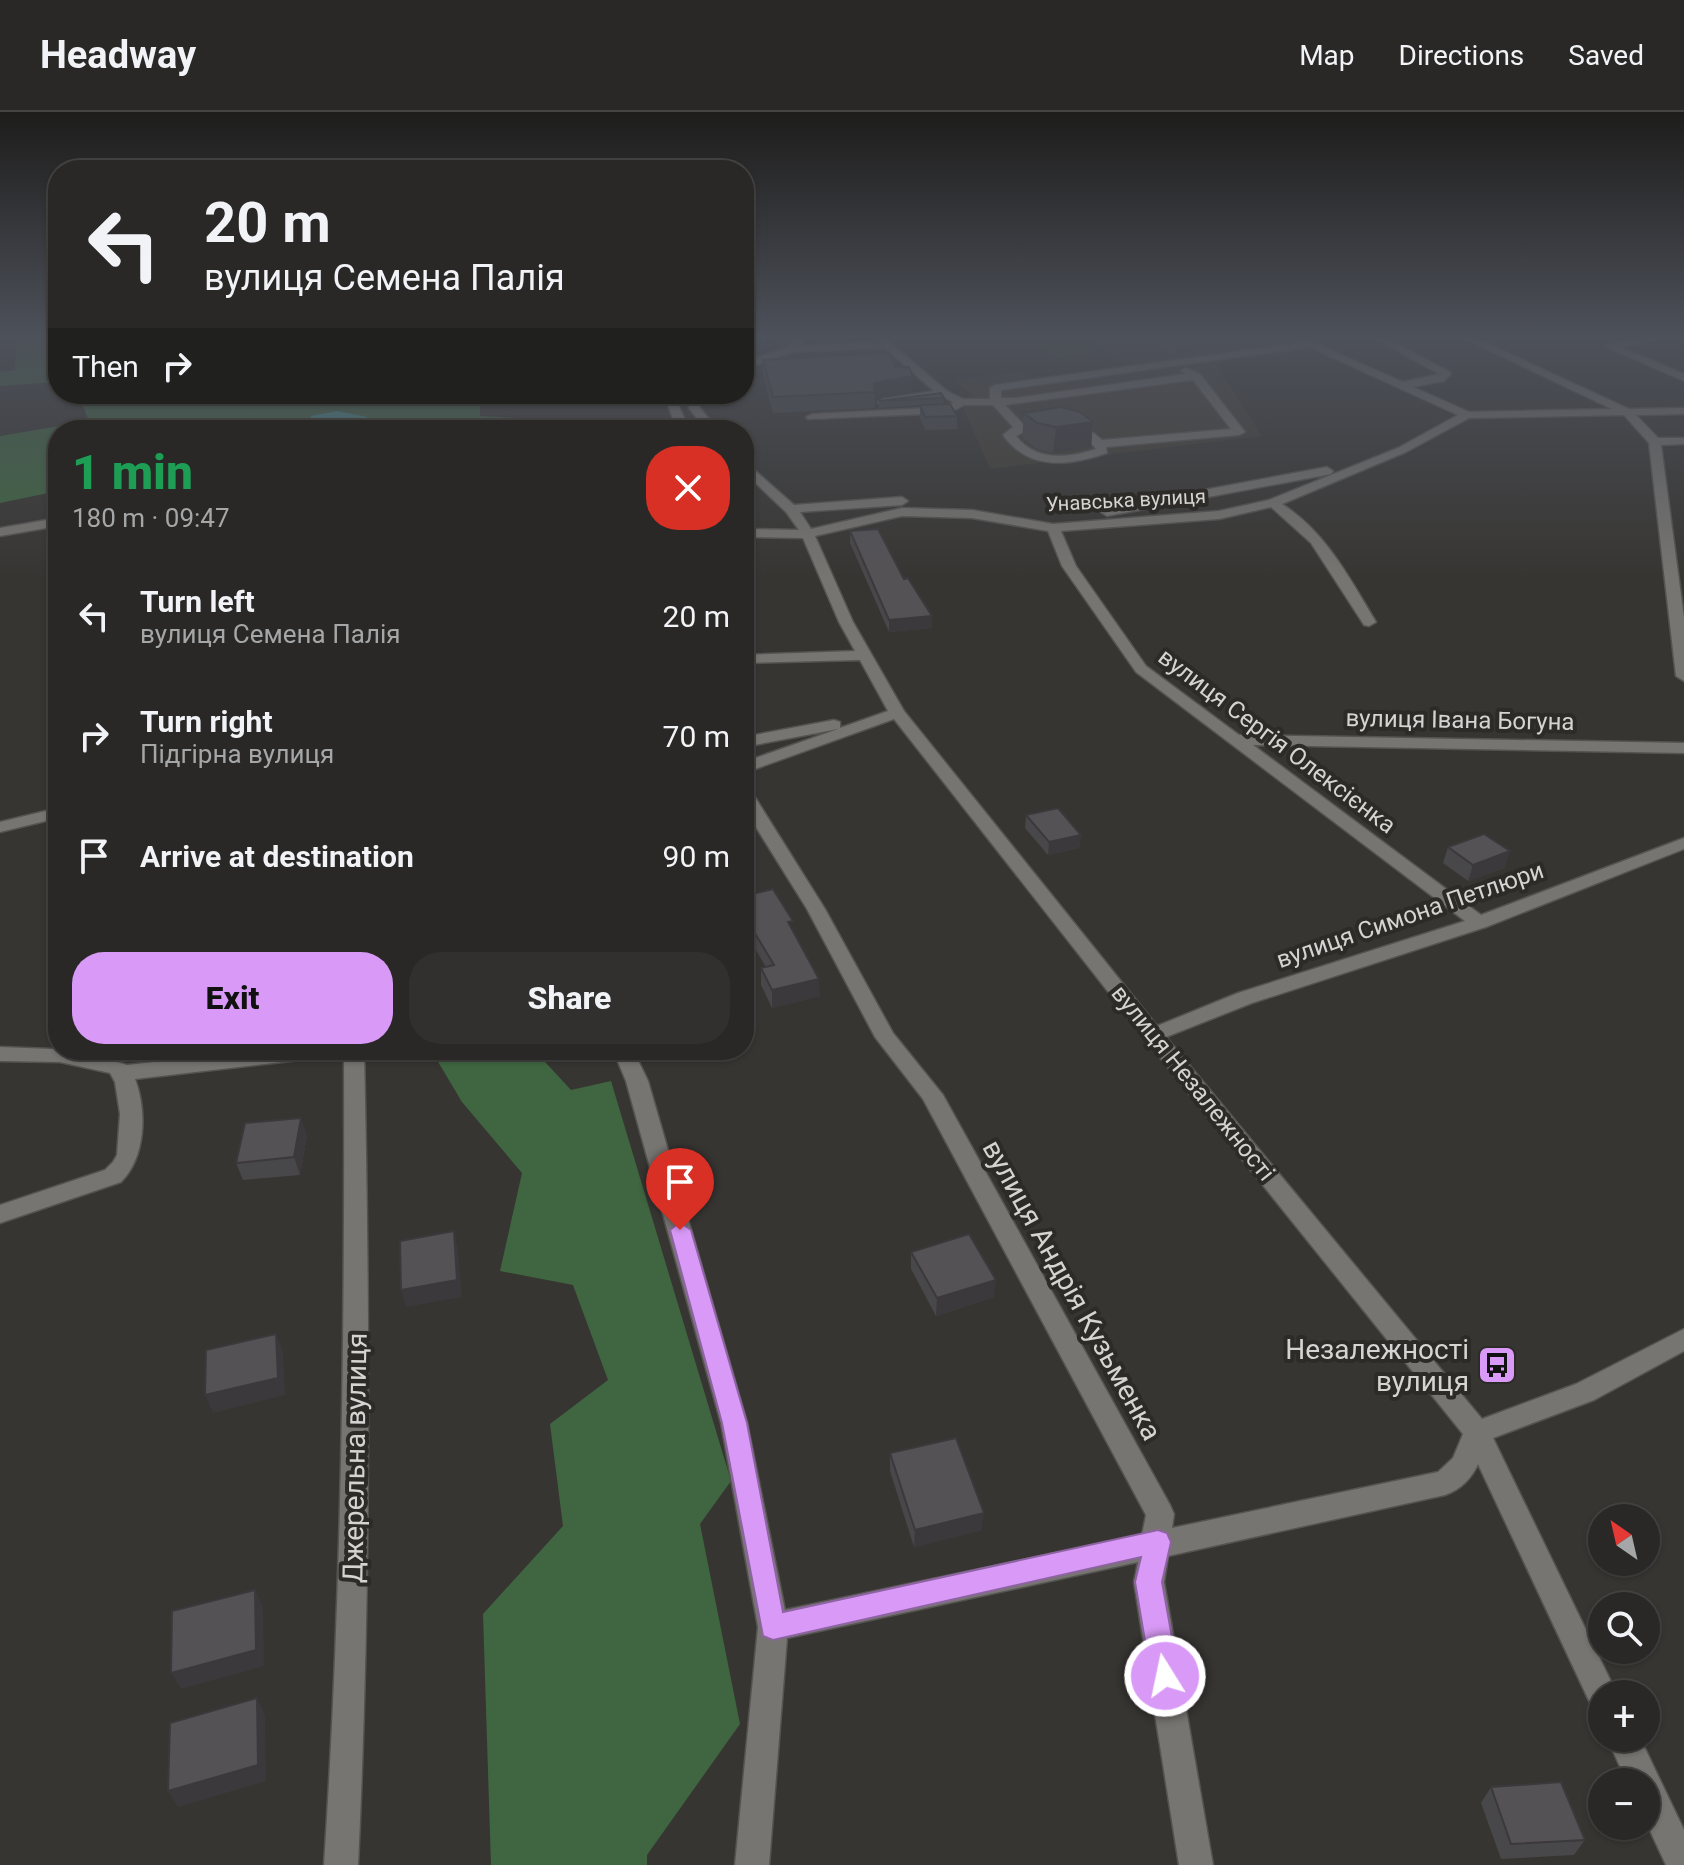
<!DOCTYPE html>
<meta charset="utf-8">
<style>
:root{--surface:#292826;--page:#31302e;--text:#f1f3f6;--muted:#a5a6a7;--line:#454443;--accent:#d99af7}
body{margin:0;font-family:Roboto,sans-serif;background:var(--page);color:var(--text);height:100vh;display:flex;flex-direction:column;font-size:30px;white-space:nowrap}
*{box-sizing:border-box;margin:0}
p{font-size:26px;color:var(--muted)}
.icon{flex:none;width:44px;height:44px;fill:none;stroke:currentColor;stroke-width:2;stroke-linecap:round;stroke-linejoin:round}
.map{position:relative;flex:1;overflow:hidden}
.drawer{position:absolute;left:48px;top:308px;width:706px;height:640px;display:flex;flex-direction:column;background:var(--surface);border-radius:32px;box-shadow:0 2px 6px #0004,0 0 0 2px var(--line)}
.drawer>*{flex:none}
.hud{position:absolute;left:48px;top:48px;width:706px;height:244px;border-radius:32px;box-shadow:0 2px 6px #0004,0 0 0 2px var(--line);background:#292826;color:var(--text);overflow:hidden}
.needle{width:52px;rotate:326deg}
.tools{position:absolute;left:1588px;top:1392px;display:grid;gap:16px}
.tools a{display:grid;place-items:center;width:72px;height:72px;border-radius:50%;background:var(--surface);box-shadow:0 2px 6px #0004,0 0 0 2px var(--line);font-size:40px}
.pin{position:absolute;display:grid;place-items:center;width:68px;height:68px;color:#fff;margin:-82px -34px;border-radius:50% 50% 50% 0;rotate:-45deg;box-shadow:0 0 8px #0007}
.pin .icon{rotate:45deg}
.me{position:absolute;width:88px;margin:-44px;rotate:350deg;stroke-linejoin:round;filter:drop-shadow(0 0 6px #0008)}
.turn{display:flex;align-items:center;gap:28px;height:168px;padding:0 24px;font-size:36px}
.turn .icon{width:104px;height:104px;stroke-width:2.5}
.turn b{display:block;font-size:56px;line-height:68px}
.then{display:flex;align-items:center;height:76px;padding:0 24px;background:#0003;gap:16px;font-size:30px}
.round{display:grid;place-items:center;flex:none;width:84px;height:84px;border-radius:32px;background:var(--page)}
.overview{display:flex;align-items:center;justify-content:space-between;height:136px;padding:0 24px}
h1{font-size:48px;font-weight:800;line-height:60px;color:#1e9e55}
.button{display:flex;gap:16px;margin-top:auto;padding:16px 24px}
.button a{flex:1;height:92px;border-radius:32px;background:var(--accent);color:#111;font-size:32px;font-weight:800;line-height:92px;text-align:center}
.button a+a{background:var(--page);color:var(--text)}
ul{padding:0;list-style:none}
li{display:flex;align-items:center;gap:24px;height:120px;padding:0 24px}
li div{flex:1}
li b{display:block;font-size:30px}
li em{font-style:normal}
header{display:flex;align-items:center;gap:48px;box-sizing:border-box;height:112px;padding:0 40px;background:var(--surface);border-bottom:2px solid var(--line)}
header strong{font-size:38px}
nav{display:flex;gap:44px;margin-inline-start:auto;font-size:28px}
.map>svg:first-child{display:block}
</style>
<header>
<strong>Headway</strong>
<nav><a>Map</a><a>Directions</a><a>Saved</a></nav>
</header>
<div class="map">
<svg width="1684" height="1753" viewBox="0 0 1684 1753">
<rect width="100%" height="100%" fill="#373532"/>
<path fill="#433e36" d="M1080,223H1262L1297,241L1216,252L1262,324L990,357L963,295L981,291L955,268L1021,260L1031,267L1125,253Z"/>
<path fill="#314c32" d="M1024,223H1074L1101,241L1057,246Z"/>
<path fill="#3f6641" d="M54,226L58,227V245L54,247L58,270L0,274V260L15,258L17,231Z
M78,282H480V304L589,310L591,318H58V379L0,391V324L89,309Z
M431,938H534L571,978L611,969L731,1369L700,1412L740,1612L647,1743V1753H491L483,1502L563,1414L550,1312L608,1268L573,1173L500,1159L522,1061L462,990Z"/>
<path fill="#428e8e" d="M337,299L367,305L370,314L350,318L309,313L311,304Z"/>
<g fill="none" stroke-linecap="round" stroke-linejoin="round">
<g stroke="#555351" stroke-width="3">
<path id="minor" d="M798,223H808L800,234L878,230L870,223H881L947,279L963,287H990V276L995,273L1299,231L1296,228L1301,225L1403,270L1439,262L1368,223H1380L1450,260L1451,262L1444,269L1413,275L1469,300L1612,297L1457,223H1469L1629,297L1684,296V302L1636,303L1658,326H1684V332L1661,333L1684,506V569L1676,564L1649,331L1624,303L1469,306L1406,340L1282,392C1326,420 1350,467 1376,510L1369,514L1364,513L1311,431L1271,395L1219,407L1061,419L1076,454L1146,554L1239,623L1684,631V641L1253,633L1481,803L1684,726V737L1486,815L1252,891L1166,925L1482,1307L1576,1272L1684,1217V1239L1594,1288L1493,1326L1617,1582H1602V1597L1591,1593L1478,1352C1472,1366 1460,1378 1445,1383L1168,1444L1164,1470L1213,1753H1179L1134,1470L1138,1450L787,1526L769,1753H735L758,1515L721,1311L626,969L613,938H633L648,969L747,1311L785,1498L1142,1423L1146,1403L923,987L875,925L807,797L744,696V677L753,682L825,797L893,921L943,983L1170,1393L1174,1402L1172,1416L1438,1360L1453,1346L1463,1322L1146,928L894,607L744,661V650L838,617L744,635V625L834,608L840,610V616L888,599L860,548L744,551V543L855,539L839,510L803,426L744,425V417L799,418L786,400L744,360V349L794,393L902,385L908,389L902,393L800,400L811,417L902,396L972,398L1053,412L1219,399L1269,388L1398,336L1458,303L1309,235L1001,278V286H1016L1185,262L1181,259L1186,256L1200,262L1245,320L1239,323L1106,335L1107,341C1069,354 1029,359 1003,323L1013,315L993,293H964L950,301L808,307L806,305L812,302L947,295L953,290L942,284L879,292L878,290L883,287L934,279L885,236L793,240L744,257V250L788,235ZM1193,268L1231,317L1102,328C1082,308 1050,305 1023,312L1005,293ZM1054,316L1085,324L1096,337C1068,346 1036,350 1016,324L1030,317ZM902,404L972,406L1048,419L1062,454L1136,560L1465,809L1238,881L1157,914L904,599L853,510L815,424Z
M968,223H979L974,226Z
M1657,223H1677L1620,235L1684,262V269L1604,234Z
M664,282H674L689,318H677Z
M686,282H696L700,296L718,318H706L689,296Z
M1327,355L1333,359L1331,362L1107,404L1101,400L1107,396Z
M58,406V414L0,424V416Z
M58,696V706L0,720V710Z
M0,935L76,938L127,953L263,938H336L326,945L135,967C147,999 146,1045 121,1070L0,1111V1093L105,1058L113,1050L117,1043L120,1002L115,970L110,961L60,950L0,949Z
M344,938H364C370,1210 371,1481 358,1753H324C342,1481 345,1210 344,938Z
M1607,1626H1640L1684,1718V1753H1666L1646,1710V1670H1627Z"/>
</g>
<use href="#minor" fill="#777571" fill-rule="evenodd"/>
</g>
<path fill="#484749" d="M744,223H786V233L781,234L772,225L744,247Z
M1139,223H1260L1259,230L1173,242Z
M763,248L895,255L912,280L875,286V296L773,301L763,263Z
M944,286L943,292L957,304V317L925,318L920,305V293L879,296V289Z
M1024,301L1093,310L1091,335L1053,341L1035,336L1022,325Z
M850,419L904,467L932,504V516L889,520L850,431Z
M1026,703L1081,723L1079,736L1048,743L1025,716Z
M1448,735L1505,756L1468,769L1443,751Z
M744,784L793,820L820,884L772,896L761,873V856L766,855L744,818Z
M307,1023L300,1063L243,1068L236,1051Z
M911,1140L994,1185L936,1204L911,1157Z
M890,1341L982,1418L914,1435L890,1359Z
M1491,1675L1585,1728L1574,1743L1501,1747L1481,1691Z"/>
<path fill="#3b393c" d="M761,223H772V225L744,247V235Z
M781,223H786V233L781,234Z
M1200,223H1260L1259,230L1173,242L1175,226Z
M913,264L912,280L875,286L874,271Z
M1093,310L1091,335L1053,341L1056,315Z
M932,504V516L889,520V508Z
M1081,723L1079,736L1048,743L1049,730Z
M1510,739L1505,756L1468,769L1473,753Z
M819,867L820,884L772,896V878Z
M301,1006L307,1023L300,1063L294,1045Z
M454,1119L458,1137L462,1185L406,1195L401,1178Z
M996,1168L994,1185L936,1204L937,1186Z
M276,1222L283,1239L285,1283L213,1301L205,1283Z
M984,1401L982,1418L914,1435L915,1418Z
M255,1478L263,1495L264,1554L181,1577L171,1561Z
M257,1586L265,1603L266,1669L178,1695L168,1679Z"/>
<path fill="#545255" stroke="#3b393c" stroke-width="2" d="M744,223H761L744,235Z
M1169,223H1200L1175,226Z
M890,241L895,255H909L913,264L874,271L875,280L773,285L763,248Z
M941,281L944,286L879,289Z
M950,292L957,304L925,305L920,293Z
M1061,295L1080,300L1093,310L1056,315L1037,311L1024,301Z
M878,417L904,467L908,466L932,504L889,508L850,419Z
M1058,696L1081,723L1049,730L1026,703Z
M1484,722L1510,739L1473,753L1448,735Z
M773,777L793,809L788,810L819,867L772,878L761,856L774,853L744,803V784Z
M301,1006L294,1045L236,1051L245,1011Z
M454,1119L457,1168L401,1178L400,1129Z
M969,1122L996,1168L937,1186L911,1140Z
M276,1222L278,1266L205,1283L206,1238Z
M956,1326L984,1401L915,1418L890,1341Z
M255,1478L256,1538L171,1561L172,1499Z
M257,1586L258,1653L168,1679L170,1611Z
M1561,1670L1585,1728L1511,1732L1491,1675Z"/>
<linearGradient id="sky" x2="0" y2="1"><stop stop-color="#1e1d1c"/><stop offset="0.48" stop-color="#4d515a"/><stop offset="1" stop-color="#4d515a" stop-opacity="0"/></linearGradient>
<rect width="1684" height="468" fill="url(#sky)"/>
<path fill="#d99af7" stroke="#8d64a1" stroke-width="2" d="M680,1110L691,1118L747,1311L783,1500L1158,1418L1167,1421L1171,1430L1162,1470L1179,1564L1174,1574L1165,1578L1155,1574L1151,1564L1135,1470L1141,1445L773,1528L763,1524L722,1311L670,1118Z"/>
<defs>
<g id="bus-square" transform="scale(2)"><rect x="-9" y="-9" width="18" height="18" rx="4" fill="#d99af7" stroke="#2c2b28"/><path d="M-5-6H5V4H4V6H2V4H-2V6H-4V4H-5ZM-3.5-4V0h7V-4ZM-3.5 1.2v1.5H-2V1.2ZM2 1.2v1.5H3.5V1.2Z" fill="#111"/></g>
</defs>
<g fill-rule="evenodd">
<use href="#bus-square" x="1497" y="1253"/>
</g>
<g text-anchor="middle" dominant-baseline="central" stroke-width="8" stroke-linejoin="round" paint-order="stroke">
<g font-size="20" fill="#d5d4d2" stroke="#2c2b28">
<text transform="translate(1126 388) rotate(-3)">Унавська вулиця</text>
</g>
<g font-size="24" fill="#d5d4d2" stroke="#2c2b28">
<text transform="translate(1460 608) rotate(1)">вулиця Івана Богуна</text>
<text transform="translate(1277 629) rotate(37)">вулиця Сергія Олексієнка</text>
<text transform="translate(1410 803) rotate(-19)">вулиця Симона Петлюри</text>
<text transform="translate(1193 971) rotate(51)">вулиця Незалежності</text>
</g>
<g font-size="28" fill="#d5d4d2" stroke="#2c2b28">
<text transform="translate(1072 1178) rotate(61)">вулиця Андрія Кузьменка</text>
<text transform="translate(355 1346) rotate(-89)">Джерельна вулиця</text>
</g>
<g font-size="28" fill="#d5d4d2" stroke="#2c2b28" text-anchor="end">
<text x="1469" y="1237">Незалежності<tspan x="1469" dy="32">вулиця</tspan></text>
</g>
</g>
</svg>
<div class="tools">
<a><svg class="needle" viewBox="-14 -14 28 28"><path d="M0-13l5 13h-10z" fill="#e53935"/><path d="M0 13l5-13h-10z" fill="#a5a6a7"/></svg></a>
<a><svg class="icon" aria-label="search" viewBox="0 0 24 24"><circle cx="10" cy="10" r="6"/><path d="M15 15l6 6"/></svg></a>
<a>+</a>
<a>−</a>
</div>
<div class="pin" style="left:680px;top:1118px;background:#d93025"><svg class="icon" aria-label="arrive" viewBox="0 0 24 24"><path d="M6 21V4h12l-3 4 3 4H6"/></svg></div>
<svg class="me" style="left:1165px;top:1564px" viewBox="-20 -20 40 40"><circle r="17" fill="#d99af7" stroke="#fff" stroke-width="3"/><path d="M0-11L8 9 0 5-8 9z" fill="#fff"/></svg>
<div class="hud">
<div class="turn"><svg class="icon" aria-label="left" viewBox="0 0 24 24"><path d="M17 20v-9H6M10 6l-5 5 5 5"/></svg><div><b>20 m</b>вулиця Семена Палія</div></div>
<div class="then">Then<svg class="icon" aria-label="right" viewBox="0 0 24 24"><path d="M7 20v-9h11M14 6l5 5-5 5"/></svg></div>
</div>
<section class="drawer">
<div class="overview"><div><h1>1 min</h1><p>180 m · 09:47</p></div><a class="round" style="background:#d93025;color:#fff"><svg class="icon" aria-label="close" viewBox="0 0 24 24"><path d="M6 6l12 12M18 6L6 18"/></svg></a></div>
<ul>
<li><svg class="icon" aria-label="left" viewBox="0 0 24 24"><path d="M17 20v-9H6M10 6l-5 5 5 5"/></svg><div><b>Turn left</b><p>вулиця Семена Палія</p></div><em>20 m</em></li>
<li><svg class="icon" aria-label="right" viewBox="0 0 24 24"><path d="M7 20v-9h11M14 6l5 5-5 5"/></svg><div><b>Turn right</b><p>Підгірна вулиця</p></div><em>70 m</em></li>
<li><svg class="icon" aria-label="arrive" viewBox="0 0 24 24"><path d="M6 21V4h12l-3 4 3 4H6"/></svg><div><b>Arrive at destination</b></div><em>90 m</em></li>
</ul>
<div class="button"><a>Exit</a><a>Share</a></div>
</section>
</div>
